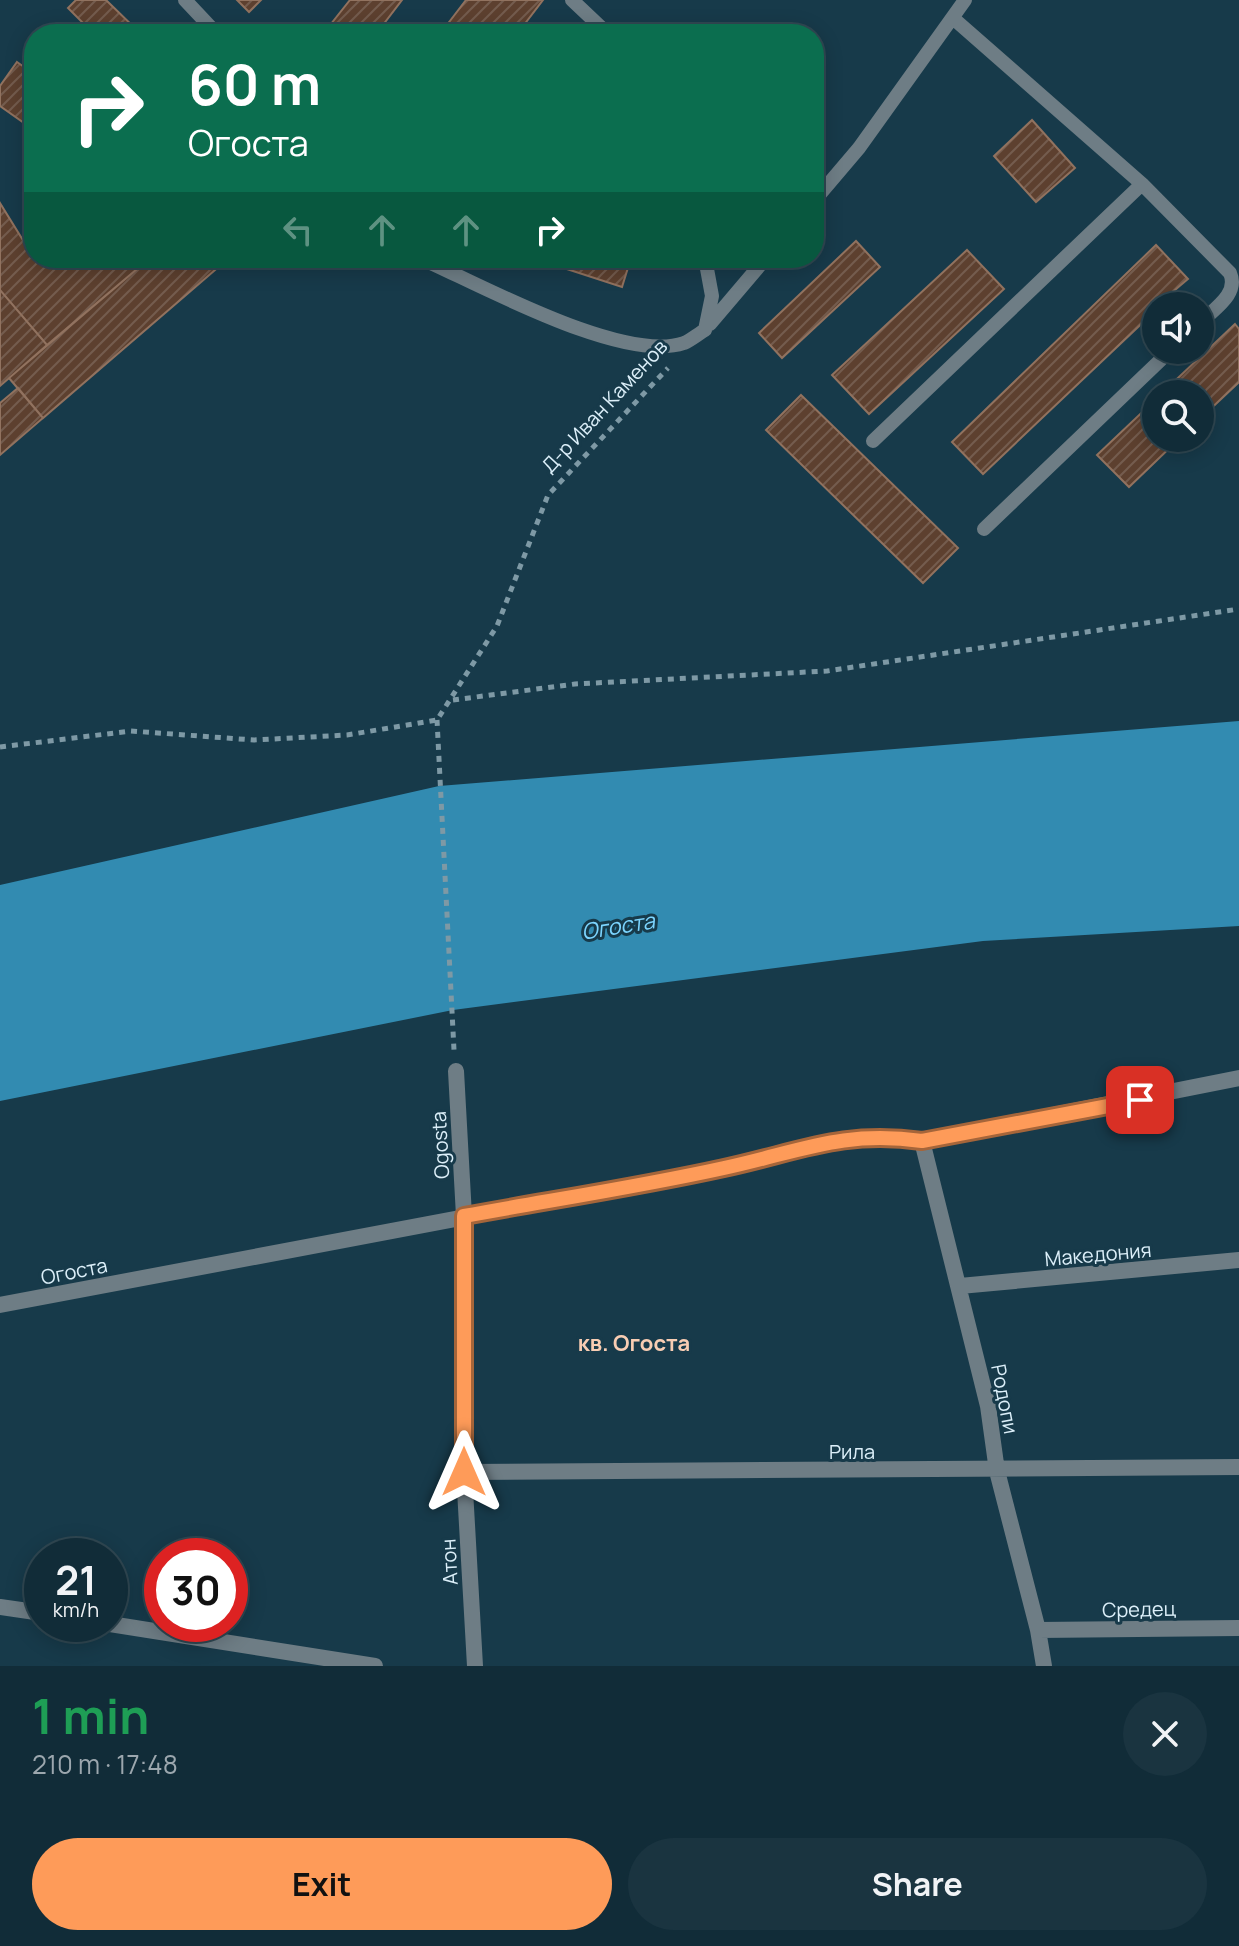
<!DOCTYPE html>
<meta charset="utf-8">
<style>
:root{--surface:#112c38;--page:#1a3440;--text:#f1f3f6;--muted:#9ca7ae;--line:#304853;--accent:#fe9b59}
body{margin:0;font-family:Manrope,sans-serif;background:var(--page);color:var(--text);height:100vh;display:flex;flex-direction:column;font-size:30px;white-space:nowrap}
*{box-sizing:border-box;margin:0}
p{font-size:26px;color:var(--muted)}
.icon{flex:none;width:44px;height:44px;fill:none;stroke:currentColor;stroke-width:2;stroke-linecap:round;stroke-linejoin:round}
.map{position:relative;height:1666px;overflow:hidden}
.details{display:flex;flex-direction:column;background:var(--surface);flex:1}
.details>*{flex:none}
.hud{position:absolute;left:24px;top:24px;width:800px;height:244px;border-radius:32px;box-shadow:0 4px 20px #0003,0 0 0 2px var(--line);background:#0b6e4f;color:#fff;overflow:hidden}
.fabs{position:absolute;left:1142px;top:292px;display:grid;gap:16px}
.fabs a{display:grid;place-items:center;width:72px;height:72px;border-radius:50%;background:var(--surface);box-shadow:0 4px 20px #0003,0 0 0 2px var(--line);font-size:40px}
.speed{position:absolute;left:24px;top:1538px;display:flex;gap:16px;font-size:40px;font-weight:700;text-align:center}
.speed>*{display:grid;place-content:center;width:104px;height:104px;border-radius:50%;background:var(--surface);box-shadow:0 4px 20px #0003,0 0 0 2px var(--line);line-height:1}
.speed small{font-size:20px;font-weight:400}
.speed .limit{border:12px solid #d22;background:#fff;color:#111}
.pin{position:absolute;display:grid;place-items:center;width:68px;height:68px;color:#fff;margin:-34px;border-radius:16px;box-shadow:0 4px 12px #0006}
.me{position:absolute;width:88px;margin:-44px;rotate:0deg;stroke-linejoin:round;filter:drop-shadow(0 0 6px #0008)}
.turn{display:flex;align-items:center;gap:28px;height:168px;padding:0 32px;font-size:36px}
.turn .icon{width:104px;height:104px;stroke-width:2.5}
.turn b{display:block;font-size:56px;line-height:68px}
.lanes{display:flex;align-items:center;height:76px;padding:0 32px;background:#0003;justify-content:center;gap:40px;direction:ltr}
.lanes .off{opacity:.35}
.round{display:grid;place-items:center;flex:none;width:84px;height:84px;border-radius:42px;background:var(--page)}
.overview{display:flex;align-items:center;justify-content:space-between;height:136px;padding:0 32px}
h1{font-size:48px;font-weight:700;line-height:60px;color:#1e9e55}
.cta{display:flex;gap:16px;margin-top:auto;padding:16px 32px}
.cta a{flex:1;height:92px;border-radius:48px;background:var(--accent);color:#111;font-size:32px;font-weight:700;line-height:92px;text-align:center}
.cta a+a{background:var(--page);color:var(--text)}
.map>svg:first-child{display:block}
</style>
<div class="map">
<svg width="1239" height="1666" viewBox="0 0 1239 1666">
<defs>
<pattern id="building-hatch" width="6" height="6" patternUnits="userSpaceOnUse" patternTransform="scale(2)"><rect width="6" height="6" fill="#5d402f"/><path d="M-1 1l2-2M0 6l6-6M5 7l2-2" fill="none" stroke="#745c4e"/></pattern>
</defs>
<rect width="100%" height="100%" fill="#173a4a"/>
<path fill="#328bb1" d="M1239,721V926L983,941L453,1010L0,1101V885L439,786Z"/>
<path fill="url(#building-hatch)" stroke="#91725f" stroke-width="2" d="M76,0H106L141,34H94L68,8Z
M237,0H261L249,12Z
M350,0H402L376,34H323Z
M466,0H543L517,34H440Z
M17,62L34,74V130L0,106V86Z
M1032,120L1075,168L1036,202L994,156Z
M0,203L34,258H150L47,345L0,290Z
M856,241L880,267L782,358L759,333Z
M1156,245L1188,279L1156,306V310L983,474L952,442Z
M967,250L1004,289L869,414L832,375Z
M150,258H229L43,418L9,378Z
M533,258H631L622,287Z
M0,290L47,345L0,386Z
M1235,324L1239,329V382L1200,419V394H1161Z
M18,388L43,418L0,455V403Z
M801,395L958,548L923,583L766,430Z
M1156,399V438H1180L1129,487L1097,455Z"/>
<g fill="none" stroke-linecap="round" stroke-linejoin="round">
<path stroke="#7e99a5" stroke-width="5" stroke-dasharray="6 6" stroke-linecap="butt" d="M453,700L575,684L827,671L1239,609
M437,720L454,1050
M0,747L131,731L254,740L347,735L437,720L497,626L548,495L668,368"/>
<path stroke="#6e7d85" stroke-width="14" d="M185,0L217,34
M572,0L608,34
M954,19L1142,184L1230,273C1239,294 1215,308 1200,323
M814,201L859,148L965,0
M420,258C479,284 623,364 684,343C691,340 698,334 705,330L712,296L705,258
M710,324L766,258
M873,441L1142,184
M984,529L1171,350"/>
<path stroke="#6e7d85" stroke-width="16" d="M456,1071L464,1216V1472L475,1666
M922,1141L988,1406L997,1471L1038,1630L1044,1666
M960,1286L1239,1260
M0,1305L725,1168C792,1149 853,1131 922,1141L1239,1078
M464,1472L1239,1467
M0,1607L42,1613
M110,1624L375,1666
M1038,1630L1239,1628"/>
</g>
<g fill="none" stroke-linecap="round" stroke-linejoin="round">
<g stroke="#a5653a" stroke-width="20">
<path id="route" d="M464,1472V1216C551,1200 638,1187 724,1168C799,1152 841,1130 922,1141L1140,1100"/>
</g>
<use href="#route" stroke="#fe9b59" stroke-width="14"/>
</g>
<g text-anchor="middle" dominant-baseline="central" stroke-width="6" stroke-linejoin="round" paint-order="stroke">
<g font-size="20" fill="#dceff9" stroke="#173a4a">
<text transform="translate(604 406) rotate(-47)">Д-р Иван Каменов</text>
<text transform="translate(440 1145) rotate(-93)">Ogosta</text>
<text transform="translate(1098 1254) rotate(-5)">Македония</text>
<text transform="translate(74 1271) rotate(-11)">Огоста</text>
<text transform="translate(1005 1399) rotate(79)">Родопи</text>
<text x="852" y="1451">Рила</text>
<text transform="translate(449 1562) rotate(-93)">Атон</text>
<text transform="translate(1139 1609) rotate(-1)">Средец</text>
</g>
<g font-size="22" font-style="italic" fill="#7cd5ff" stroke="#173a4a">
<text transform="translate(618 926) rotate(-9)">Огоста</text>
</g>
<g font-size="22" font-weight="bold" fill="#f8cdb3" stroke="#173a4a">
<text x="634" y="1343">кв. Огоста</text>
</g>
</g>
</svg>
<div class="fabs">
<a><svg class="icon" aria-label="sound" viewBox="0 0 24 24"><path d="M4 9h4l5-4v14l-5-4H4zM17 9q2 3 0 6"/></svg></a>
<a><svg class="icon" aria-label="search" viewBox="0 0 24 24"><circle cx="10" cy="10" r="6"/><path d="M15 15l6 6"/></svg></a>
</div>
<div class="speed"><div>21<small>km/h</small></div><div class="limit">30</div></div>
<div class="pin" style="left:1140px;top:1100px;background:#d93025"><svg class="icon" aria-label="arrive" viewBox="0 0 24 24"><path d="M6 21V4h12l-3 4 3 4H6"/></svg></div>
<svg class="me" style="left:464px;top:1472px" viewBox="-20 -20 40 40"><path d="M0-17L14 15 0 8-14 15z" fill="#fe9b59" stroke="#fff" stroke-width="4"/></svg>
<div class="hud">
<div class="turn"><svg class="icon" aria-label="right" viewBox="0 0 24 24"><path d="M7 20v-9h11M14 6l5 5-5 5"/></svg><div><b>60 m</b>Огоста</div></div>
<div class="lanes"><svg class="icon off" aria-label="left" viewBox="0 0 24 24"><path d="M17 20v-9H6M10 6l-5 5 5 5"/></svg><svg class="icon off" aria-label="ahead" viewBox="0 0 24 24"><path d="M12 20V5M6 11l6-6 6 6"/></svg><svg class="icon off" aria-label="ahead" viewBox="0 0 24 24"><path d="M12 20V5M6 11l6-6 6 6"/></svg><svg class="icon" aria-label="right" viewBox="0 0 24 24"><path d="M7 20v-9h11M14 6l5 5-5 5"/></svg></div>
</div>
</div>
<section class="details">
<div class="overview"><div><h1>1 min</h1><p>210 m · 17:48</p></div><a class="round"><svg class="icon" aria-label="close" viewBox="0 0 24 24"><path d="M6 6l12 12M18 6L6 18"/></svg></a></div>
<div class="cta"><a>Exit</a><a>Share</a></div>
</section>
